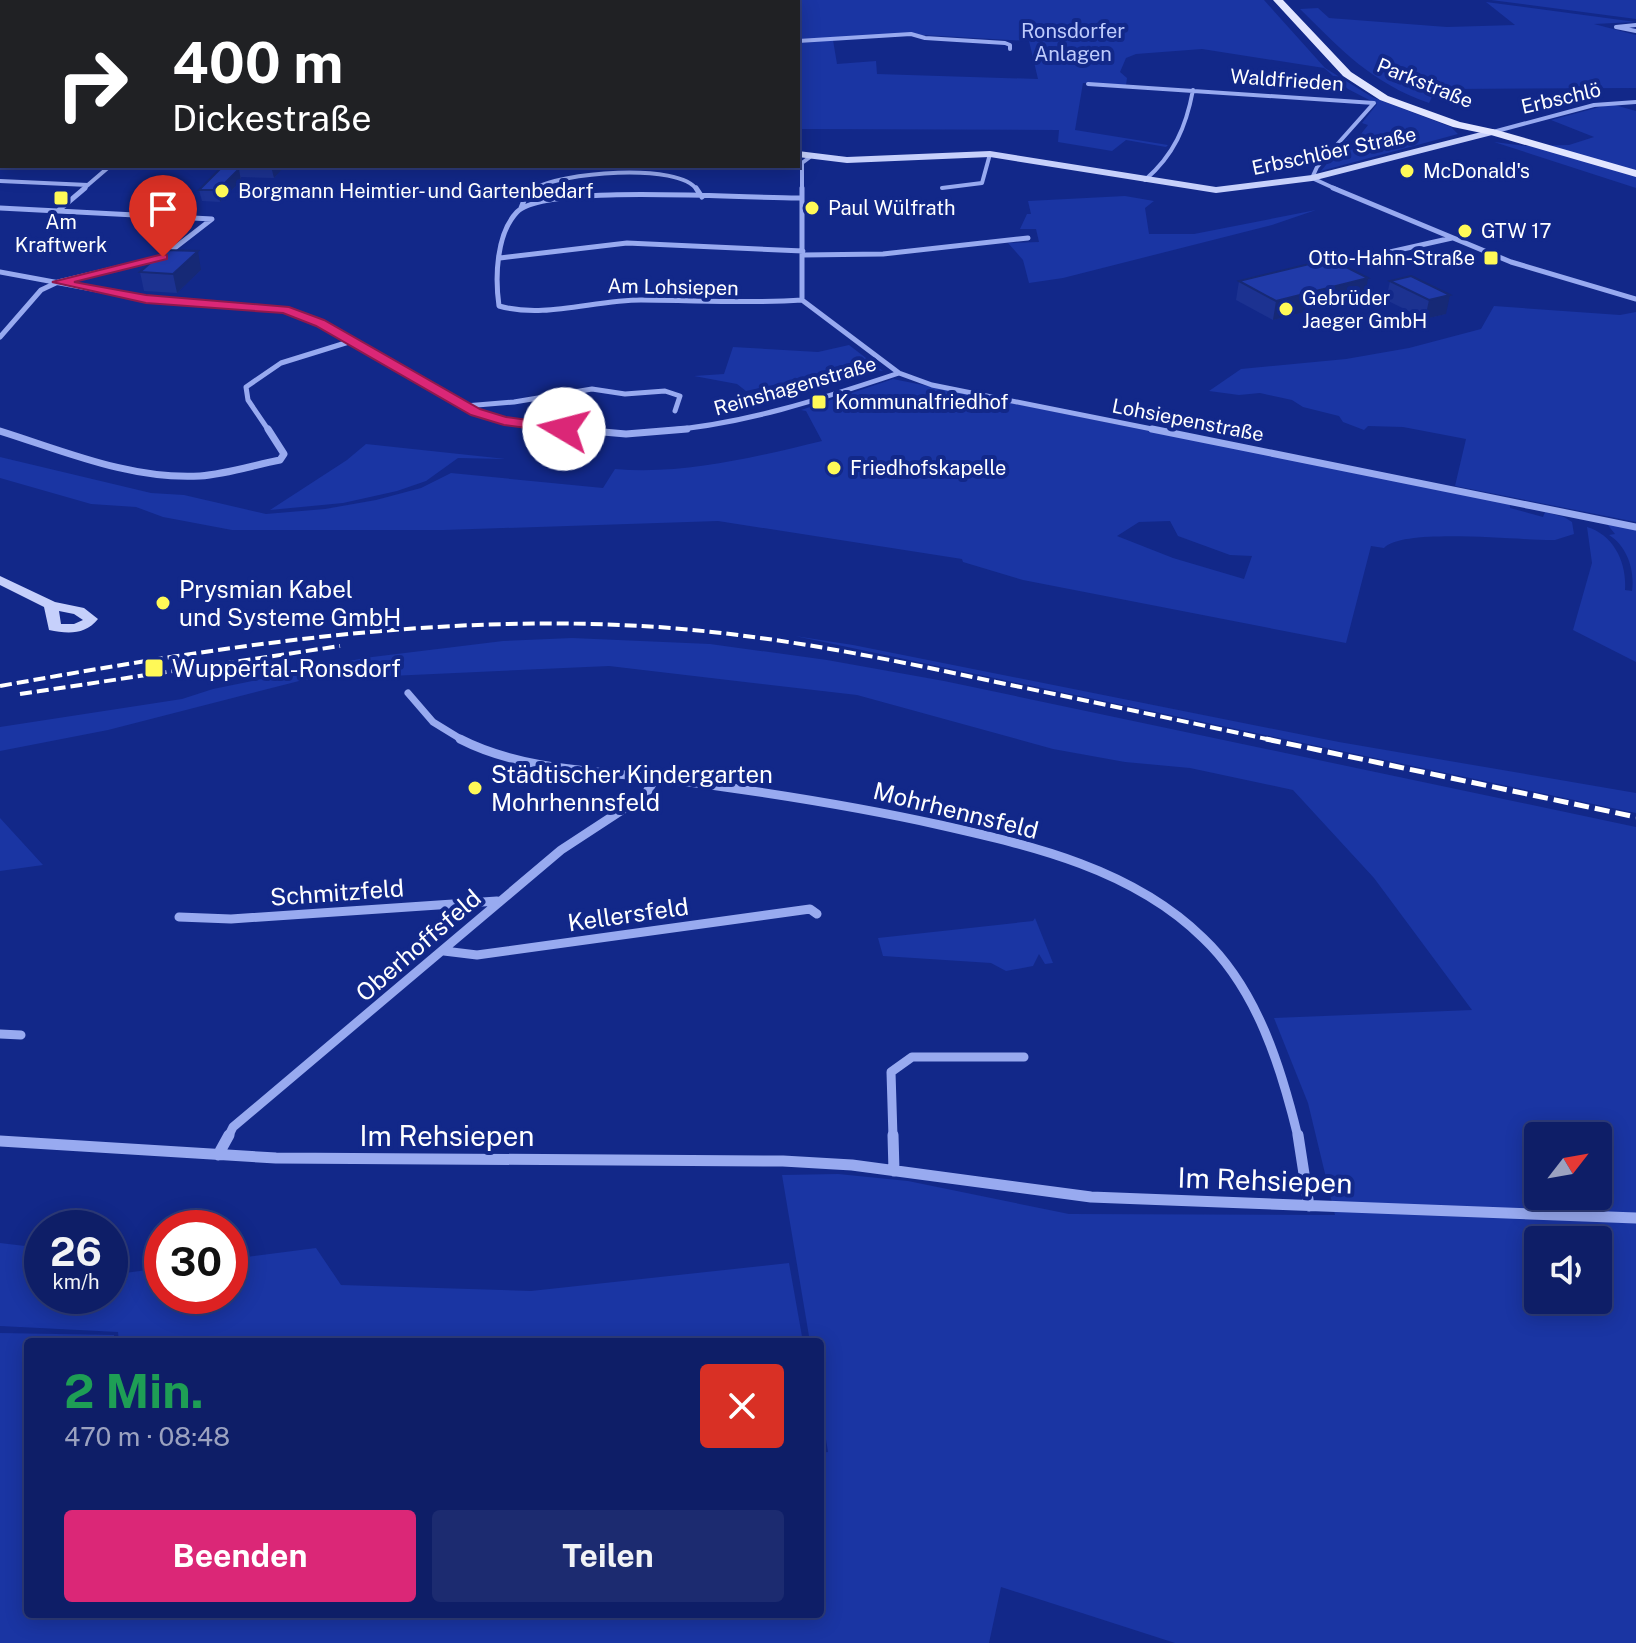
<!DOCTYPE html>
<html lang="de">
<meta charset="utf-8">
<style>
:root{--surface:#0e1e67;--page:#1c2b70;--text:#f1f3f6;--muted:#9ba2c0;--line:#2e3c7b;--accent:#db2777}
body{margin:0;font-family:"Public Sans",sans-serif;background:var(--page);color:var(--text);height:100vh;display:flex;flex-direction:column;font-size:30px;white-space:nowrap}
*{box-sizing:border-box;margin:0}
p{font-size:26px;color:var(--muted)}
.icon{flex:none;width:44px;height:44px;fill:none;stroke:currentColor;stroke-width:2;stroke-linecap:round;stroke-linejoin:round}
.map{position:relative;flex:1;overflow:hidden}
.side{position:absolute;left:24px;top:1338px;width:800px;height:280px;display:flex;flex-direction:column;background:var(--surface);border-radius:8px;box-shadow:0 4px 20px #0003,0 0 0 2px var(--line)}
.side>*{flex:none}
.guide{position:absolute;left:0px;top:0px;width:800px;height:168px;box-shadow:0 4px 20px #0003,0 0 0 2px var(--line);background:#202124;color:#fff;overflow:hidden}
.needle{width:52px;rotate:59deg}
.buttons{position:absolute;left:1524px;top:1122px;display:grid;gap:16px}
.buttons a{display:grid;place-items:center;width:88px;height:88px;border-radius:8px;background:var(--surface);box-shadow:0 4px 20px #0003,0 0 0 2px var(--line);font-size:40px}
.speed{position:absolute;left:24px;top:1210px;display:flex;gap:16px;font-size:40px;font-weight:700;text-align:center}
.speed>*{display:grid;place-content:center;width:104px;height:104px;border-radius:50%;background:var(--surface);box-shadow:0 4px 20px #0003,0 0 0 2px var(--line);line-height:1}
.speed small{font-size:20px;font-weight:400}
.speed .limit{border:12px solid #d22;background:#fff;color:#111}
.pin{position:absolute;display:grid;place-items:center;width:68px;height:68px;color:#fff;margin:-82px -34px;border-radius:50% 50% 50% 0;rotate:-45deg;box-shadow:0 0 8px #0007}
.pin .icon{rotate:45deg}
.me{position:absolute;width:88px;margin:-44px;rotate:278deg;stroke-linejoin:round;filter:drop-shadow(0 0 6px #0008)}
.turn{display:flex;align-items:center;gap:28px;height:168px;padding:0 40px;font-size:36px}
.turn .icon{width:104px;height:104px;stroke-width:2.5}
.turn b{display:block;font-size:56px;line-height:68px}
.round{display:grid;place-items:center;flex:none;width:84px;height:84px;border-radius:8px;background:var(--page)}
.head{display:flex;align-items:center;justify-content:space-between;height:136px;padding:0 40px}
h1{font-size:48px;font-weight:700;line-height:60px;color:#1e9e55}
.button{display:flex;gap:16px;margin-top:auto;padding:16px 40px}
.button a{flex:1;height:92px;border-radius:8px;background:var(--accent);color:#fff;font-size:32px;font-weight:700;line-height:92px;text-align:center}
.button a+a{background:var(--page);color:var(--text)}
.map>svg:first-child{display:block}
</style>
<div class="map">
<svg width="1636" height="1643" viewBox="0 0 1636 1643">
<rect width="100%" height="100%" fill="#122889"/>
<path fill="#1a35a3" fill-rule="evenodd" d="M729,0H1264L1325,68L1372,97L1451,127L1458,134L1321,171L1346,140L1362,142L1367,137L1361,134L1368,125L1362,123L1377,104L1348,89L1324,68L1202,49L1136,54L1126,58L1120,72L1127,78L1126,85L1083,83L1075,130L1168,145L1166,147L1126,140L1112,151L1058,142L1059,130L798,129V2H720ZM923,35L1029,41L1038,79L877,74L876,61L837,64L833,40Z
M1491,0H1636V19Z
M1486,2L1636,22L1594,24L1636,35V88L1446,89L1434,93L1429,103C1370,82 1343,51 1300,9L1318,8L1329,18L1447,27L1515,25Z
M1611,104L1636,111V188L1494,142L1527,146L1569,145L1594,137L1551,120Z
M1125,196L1154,201L1145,208L1149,234H1194L1316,210L1272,225L1063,278L1029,283L1023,260L1008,243L1039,242L1036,229H1020L1027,214H1031L1028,201Z
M1494,306L1620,315L1636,312V522L1455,486L1466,439L1403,427L1368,426L1364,430L1343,422L1339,416L1303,407L1292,400L1260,393L1239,395L1209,391L1241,369L1346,359L1409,348L1481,329Z
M849,345L883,371L876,370L820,389L805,378L746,391L737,384L694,376L724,374L733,347L818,352Z
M893,379L1510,504V508L1543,517L1545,512L1564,517L1572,522L1574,534L1555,540C1523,541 1404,527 1384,548L1371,546L1346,643L1023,580L963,562L962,559L718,521L444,530H232L163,517L136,507L91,504L0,478V457L151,493L184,495L266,514L325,509L376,500L421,488L451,473L603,488L615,469C685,475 755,457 822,441L806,411L801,410ZM1170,521L1178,536L1230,555L1252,556L1244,579L1173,558L1117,536L1139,522Z
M366,444L506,459L458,458L426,481L397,491L343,503L270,510L347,460Z
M1607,524L1636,529V662L1573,630L1592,563L1587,527C1614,535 1627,563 1625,590L1632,591C1635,570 1627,546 1609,535L1615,534Z
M795,636L853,645L1339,742L1636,793V813Z
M572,638L710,644L827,660L944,681L1636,827V1643H1175L1001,1587L989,1643H0V1333L114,1335L115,1342H28V1614H820V1453L828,1452L820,1401V1342H810L782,1175L838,1174L908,1181L1069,1214L1335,1215L1308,1103L1274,1018L1472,1010L1374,878L1293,790L1190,768L1125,762L1053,749L857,695L609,666L303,680L108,730L0,751V727L182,699L213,689L364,658L503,641ZM1538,1136H1598V1196H1538ZM1538,1240H1598V1300H1538Z
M0,818L43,865L0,871Z
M1035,918L1053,963L1045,964L1039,954L1033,966L1006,971L991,963L883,956L878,938L1033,921Z
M0,1243L42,1248V1296H110V1275L162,1268V1296H230V1259L316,1248L341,1285L531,1291L789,1263L803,1342H119L118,1332L0,1326Z"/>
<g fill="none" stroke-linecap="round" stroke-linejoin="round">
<path stroke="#98aaf0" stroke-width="4" d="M183,0L186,2
M91,2L103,0
M533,2L571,0
M1636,25L1616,27L1636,31
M798,41L911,34L925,38L1005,43L1010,45V49
M1088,84L1374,103L1317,167L1312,178L1338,190
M1493,132L1594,105L1636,102
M1145,180C1174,155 1186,127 1193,90
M0,181L88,185
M942,188L982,183L990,154
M82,190L110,166
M532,190C558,172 680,162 697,190
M802,190V163L810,157"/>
<path stroke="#98aaf0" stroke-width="5" d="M696,188L702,197
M802,188V300L899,373L932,385L1162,431
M1333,188L1511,262L1636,299
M801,198C753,199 544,183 517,212C496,234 495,278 499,306C544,319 594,300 641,300C695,300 748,304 802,300
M0,208L212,219L163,257L58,282L41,290L0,337
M521,208L527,193L535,188
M59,210L85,188
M803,255L883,254L1028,238
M500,258L627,243L803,251
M1332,265L1452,238
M0,272L146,299L285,310L320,323L475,412L504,421L594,431
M465,406L514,402L592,389L625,394L665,391L680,396L675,411
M269,431L248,400L246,387L281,363L352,341
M660,431C742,425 821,399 899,373"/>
<path stroke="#98aaf0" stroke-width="7" d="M569,429L626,434L687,429
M1152,429L1636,527
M0,431C64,451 131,480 200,476C227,474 254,465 280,460L284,454L268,429
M408,693L433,722L464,741"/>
<path stroke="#98aaf0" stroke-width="9" d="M460,739C522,771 599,771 666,779C758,791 850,805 940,825C1033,846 1133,869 1203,938C1257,989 1281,1067 1298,1137
M179,917L231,919L497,901
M444,951L477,955L810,909L817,914
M0,1034L21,1035
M228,1137L233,1127L561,850L645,795L655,779
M893,1137L891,1072L912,1057H1024"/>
<path stroke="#98aaf0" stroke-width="11" d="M893,1135L894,1171
M1298,1135L1309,1206
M0,1141L276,1158L783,1161L852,1165L1091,1197L1636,1218
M218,1155L229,1135"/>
<path fill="#c6d0fb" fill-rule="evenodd" d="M0,112H2V118H0Z
M1493,129L1497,132L1496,134L1312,181L1216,193L990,157L847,163L798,157V151L847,157L990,151L1216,187L1312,175Z
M0,576L55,602L84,608L98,619C85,635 68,634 49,630L44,607L0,585ZM59,611L74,614L83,620L74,624H61Z"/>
<path fill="#e1e5ff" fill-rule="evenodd" d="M1273,0H1283L1351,72L1388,96L1460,122L1497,130L1636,170V177L1491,135L1453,127L1380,100L1343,76Z"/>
<path stroke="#fff" stroke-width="4" stroke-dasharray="12 5" stroke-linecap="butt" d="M0,686C218,647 435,612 657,627C772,635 884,658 996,682C1089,701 1182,721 1276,741
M20,694L340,646"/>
<path stroke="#fff" stroke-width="5" stroke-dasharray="15 6" stroke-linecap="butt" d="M1266,739L1636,817"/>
</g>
<path fill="#1c3291" d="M230,166H285L274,178L241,177V181L220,202L202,201L199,190L231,169Z
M201,270L177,293L144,291L140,272Z
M1411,276L1446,314L1425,319L1386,300L1390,281Z
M1239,281L1365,297L1273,320L1236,300Z"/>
<path fill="#162976" d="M271,166H285L274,178Z
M239,169L241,181L220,202L218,190Z
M198,251L201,270L177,293L173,274Z
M1368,278L1365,297L1273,320L1276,301Z
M1450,295L1446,314L1425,319L1429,300Z"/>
<path fill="#203aa9" stroke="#162976" stroke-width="2" d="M221,168L239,169L218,190H199Z
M165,250L198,251L173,274L140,272Z
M1330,259L1368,278L1276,301L1239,281Z
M1411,276L1450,295L1429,300L1390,281Z"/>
<path fill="#db2777" stroke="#8e194d" stroke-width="2" d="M163,254L167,255V259L74,282L146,295L289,307L324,320L480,409L506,417L564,425L570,429L564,433L504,425L471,415L316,326L283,313L146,303L52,282Z"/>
<g fill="#fff957" stroke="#122889" stroke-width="3">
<circle cx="1407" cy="171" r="8"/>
<circle cx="222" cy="191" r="8"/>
<rect x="53" y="190" width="16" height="16" rx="4"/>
<circle cx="812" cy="208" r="8"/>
<circle cx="1465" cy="231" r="8"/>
<rect x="1483" y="250" width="16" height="16" rx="4"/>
<circle cx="1286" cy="309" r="8"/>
<rect x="811" y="394" width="16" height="16" rx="4"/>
<circle cx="834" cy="468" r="8"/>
<circle cx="163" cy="603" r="8"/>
<rect x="144" y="658" width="20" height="20" rx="4"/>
<circle cx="475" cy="788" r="8"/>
</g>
<g text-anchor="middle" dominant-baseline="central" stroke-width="8" stroke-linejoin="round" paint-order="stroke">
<g font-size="20" fill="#becbfc" stroke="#122889">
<text x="1073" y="31">Ronsdorfer<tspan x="1073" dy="23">Anlagen</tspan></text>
</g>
<g font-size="20" fill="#fff" stroke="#122889">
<text transform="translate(1287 80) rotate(4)">Waldfrieden</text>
<text transform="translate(1425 83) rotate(22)">Parkstraße</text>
<text transform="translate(1561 98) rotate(-13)">Erbschlö</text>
<text transform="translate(1334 151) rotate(-12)">Erbschlöer Straße</text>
<text transform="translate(673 287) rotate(1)">Am Lohsiepen</text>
<text transform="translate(795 386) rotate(-16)">Reinshagenstraße</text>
<text transform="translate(1188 420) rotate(11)">Lohsiepenstraße</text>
</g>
<g font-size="20" fill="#fff" stroke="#122889" text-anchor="start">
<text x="1423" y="171">McDonald's</text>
<text x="238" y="191">Borgmann Heimtier- und Gartenbedarf</text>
<text x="828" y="208">Paul Wülfrath</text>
<text x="61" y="222" text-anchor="middle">Am<tspan x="61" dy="23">Kraftwerk</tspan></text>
<text x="1481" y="231">GTW 17</text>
<text x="1475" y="258" text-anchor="end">Otto-Hahn-Straße</text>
<text x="1302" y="298">Gebrüder<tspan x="1302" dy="23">Jaeger GmbH</tspan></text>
<text x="835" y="402">Kommunalfriedhof</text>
<text x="850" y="468">Friedhofskapelle</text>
</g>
<g font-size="24" fill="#fff" stroke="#122889" text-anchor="start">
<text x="179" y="589">Prysmian Kabel<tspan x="179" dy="28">und Systeme GmbH</tspan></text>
<text x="172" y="668">Wuppertal-Ronsdorf</text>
<text x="491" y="774">Städtischer Kindergarten<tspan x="491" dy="28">Mohrhennsfeld</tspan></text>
</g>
<g font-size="24" fill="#fff" stroke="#122889">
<text transform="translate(956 810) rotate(14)">Mohrhennsfeld</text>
<text transform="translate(337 892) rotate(-4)">Schmitzfeld</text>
<text transform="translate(628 914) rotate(-8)">Kellersfeld</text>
<text transform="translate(418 945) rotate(-41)">Oberhoffsfeld</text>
</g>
<g font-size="28" fill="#fff" stroke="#122889">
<text x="447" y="1135">Im Rehsiepen</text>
<text transform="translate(1265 1180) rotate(2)">Im Rehsiepen</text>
</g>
</g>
</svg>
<div class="buttons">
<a><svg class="needle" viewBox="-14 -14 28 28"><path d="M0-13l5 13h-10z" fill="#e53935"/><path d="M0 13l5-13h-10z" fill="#9ba2c0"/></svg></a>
<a><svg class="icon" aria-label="sound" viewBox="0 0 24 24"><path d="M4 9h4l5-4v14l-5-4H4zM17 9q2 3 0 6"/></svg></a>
</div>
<div class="speed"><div>26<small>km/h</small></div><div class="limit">30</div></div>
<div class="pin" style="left:163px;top:257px;background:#d93025"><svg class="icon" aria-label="arrive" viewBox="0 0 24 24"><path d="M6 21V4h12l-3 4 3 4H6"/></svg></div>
<svg class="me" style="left:564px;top:429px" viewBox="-20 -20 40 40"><circle r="19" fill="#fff"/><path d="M0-13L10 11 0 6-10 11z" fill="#db2777"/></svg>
<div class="guide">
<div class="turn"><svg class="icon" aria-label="right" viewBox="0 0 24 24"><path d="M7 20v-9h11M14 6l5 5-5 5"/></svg><div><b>400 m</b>Dickestraße</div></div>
</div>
<section class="side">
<div class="head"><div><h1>2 Min.</h1><p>470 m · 08:48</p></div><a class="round" style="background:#d93025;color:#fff"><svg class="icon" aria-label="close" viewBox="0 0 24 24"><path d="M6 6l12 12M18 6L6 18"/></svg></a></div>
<div class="button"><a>Beenden</a><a>Teilen</a></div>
</section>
</div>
